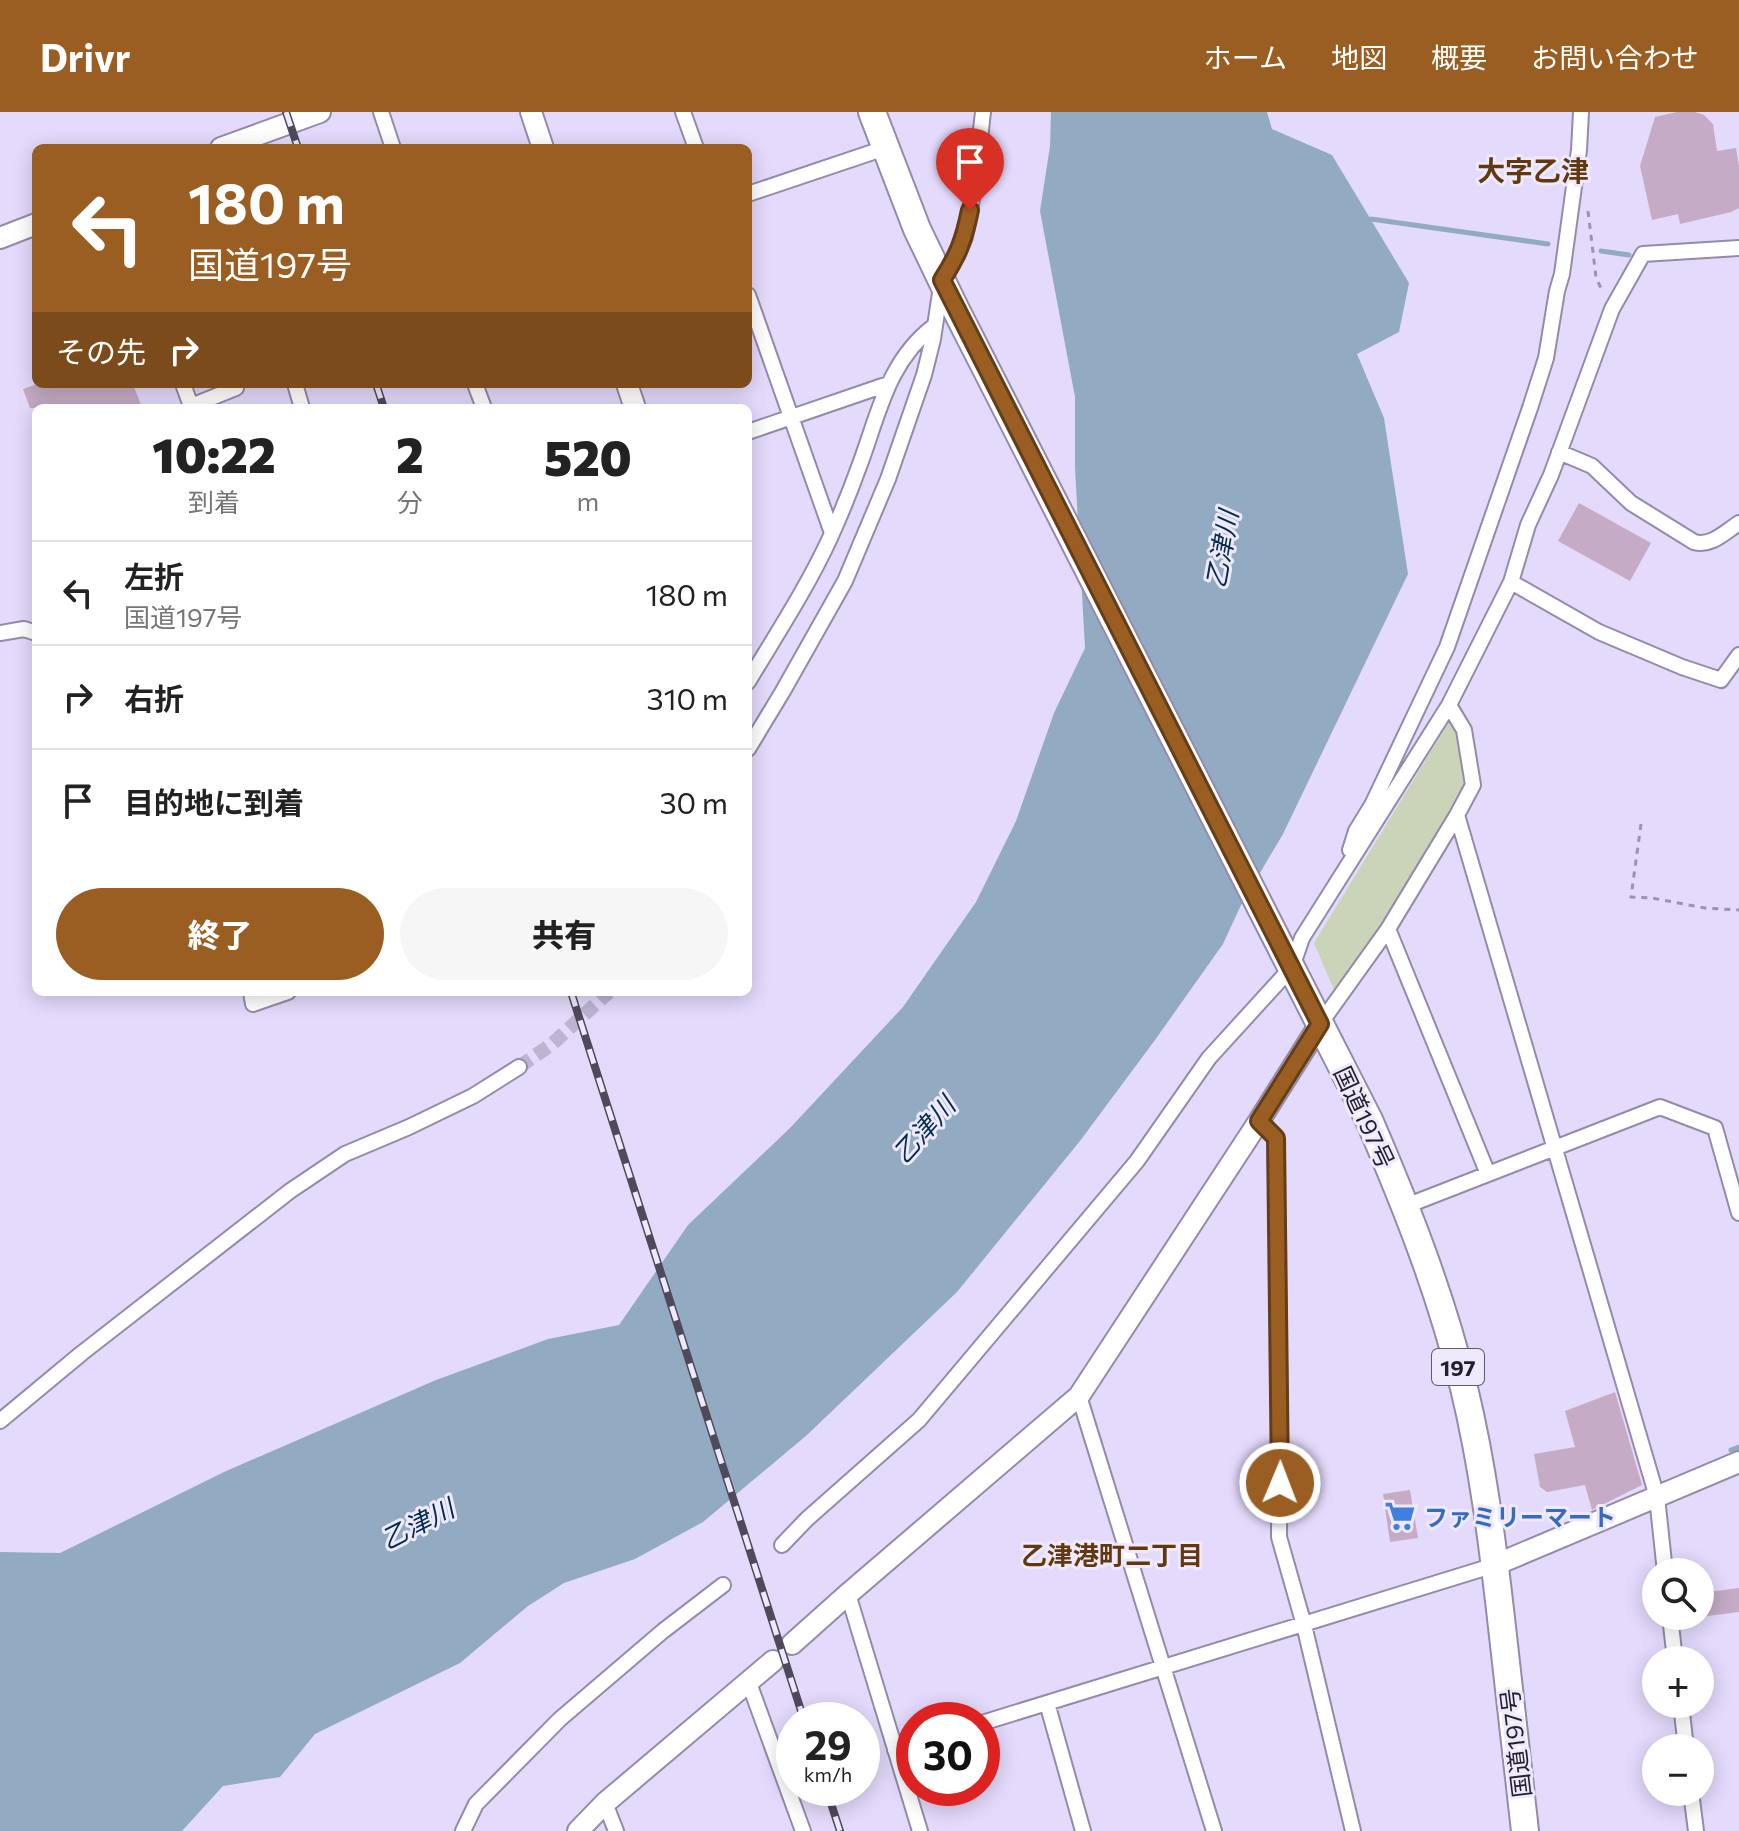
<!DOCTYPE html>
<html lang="ja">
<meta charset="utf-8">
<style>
:root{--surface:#fff;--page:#f6f6f6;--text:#222;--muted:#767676;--line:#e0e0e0;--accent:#9b5e22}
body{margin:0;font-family:Commissioner,"Noto Sans JP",sans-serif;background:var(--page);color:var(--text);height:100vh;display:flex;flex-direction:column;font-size:30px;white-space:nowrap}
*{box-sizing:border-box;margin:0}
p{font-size:26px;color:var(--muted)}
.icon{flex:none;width:44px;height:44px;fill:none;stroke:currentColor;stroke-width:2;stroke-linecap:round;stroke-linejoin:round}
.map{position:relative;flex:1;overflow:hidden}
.details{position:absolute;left:32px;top:292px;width:720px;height:592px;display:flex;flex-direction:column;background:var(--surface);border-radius:12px;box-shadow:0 4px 20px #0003}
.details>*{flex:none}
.banner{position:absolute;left:32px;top:32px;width:720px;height:244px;border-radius:12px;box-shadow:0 4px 20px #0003;background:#9b5e22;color:#fff;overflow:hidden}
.fabs{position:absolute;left:1642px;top:1446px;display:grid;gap:16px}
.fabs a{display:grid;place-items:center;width:72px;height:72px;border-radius:50%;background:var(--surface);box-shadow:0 4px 20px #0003;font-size:40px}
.speed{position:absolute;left:776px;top:1590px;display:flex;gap:16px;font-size:40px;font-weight:700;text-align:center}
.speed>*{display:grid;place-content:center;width:104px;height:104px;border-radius:50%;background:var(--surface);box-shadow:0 4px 20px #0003;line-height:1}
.speed small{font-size:20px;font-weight:400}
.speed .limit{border:12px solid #d22;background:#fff;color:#111}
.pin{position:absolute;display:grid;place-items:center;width:68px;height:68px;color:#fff;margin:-82px -34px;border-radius:50% 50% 50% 0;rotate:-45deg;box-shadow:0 0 8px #0007}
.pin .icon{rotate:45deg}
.me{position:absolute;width:88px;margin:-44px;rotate:1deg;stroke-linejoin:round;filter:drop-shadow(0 0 6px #0008)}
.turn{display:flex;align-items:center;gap:28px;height:168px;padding:0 24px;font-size:36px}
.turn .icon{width:104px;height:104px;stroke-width:2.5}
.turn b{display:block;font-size:56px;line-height:68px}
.then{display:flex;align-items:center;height:76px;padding:0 24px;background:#0003;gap:16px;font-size:30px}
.eta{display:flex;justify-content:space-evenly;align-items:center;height:136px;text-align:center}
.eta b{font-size:48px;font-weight:800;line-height:56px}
.cta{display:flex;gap:16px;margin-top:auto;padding:16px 24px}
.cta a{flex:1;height:92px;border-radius:48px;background:var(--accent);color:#fff;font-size:32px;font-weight:800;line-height:92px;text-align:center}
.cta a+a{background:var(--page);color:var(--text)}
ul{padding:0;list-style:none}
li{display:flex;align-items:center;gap:24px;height:104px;padding:0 24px;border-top:2px solid var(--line)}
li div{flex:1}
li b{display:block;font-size:30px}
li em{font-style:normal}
header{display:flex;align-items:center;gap:48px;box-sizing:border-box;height:112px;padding:0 40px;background:var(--accent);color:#fff}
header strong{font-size:38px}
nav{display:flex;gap:44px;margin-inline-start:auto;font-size:28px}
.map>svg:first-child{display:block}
</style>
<header>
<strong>Drivr</strong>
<nav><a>ホーム</a><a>地図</a><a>概要</a><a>お問い合わせ</a></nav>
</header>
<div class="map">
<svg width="1739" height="1719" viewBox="0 0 1739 1719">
<rect width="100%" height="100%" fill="#e4dafc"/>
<path fill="#cad4b8" d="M1452,605L1464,637L1470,673L1434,738L1337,885L1314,831Z"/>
<path fill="#93abc2" d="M1051,0H1267L1272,17L1332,43L1409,171L1399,220L1357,242L1384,306L1408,462L1283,722L1241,793L1223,832L1155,928L1080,1029L957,1180L807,1323L703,1410L635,1447L564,1471L528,1494L460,1551L315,1622L280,1665L223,1674L182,1719H0V1440L60,1441L224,1360L436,1268L548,1227L619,1213L688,1113L790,1016L903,895L976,790L1016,709L1054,601L1085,536L1075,356V285L1040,99L1050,34Z"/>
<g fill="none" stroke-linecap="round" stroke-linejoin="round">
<path stroke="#93abc2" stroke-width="5" d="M1368,109L1371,107L1548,132
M1601,139L1629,143
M1731,1338L1739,1335"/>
</g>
<path fill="#c5abc5" d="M1677,0H1695L1704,3L1713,12L1717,39L1736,36L1739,54V96L1731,100L1680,112L1678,102L1652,108L1640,54L1655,5Z
M37,272H133L142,296H30L23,277Z
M1579,391L1651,431L1630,469L1558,429Z
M1615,1280L1642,1373L1592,1398L1585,1373L1547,1380L1540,1375L1534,1342L1575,1335L1565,1299Z
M1410,1378L1418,1426L1390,1430L1383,1382Z
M1739,1476V1500L1700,1505V1481Z"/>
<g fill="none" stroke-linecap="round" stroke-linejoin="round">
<path stroke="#bdb4d2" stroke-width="14" stroke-dasharray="14 7" stroke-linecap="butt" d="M519,955L552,932L609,880"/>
<g stroke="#948baa" stroke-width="18">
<path id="street" d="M381,0L393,36
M683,0L696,36
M748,82L885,36
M748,183L832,421
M183,272L191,294L236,276
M295,272L302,296
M475,272L484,296
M748,320L888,272
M1559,340L1592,354L1631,391L1694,430C1711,435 1725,420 1739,411
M1511,470L1599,520L1682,555L1721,568L1739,543
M0,521L24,517L36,521
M748,570C776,523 807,476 830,426C841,402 851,377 860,352C879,301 888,249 934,214
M748,637L783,579L845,469L888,367L924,263L933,227L942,168L958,142L965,125L975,71L983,0
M1457,703L1657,1385L1665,1460
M1350,738L1356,719L1372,693L1447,535L1530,296L1546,246L1557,179L1562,162L1579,38L1581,0
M1388,817L1488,1062
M251,880L253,892L288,880
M1320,912L1388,817L1457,703L1473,673L1464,618L1449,593
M1259,1009L1276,1026L1280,1318L1279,1425L1304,1513L1353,1719
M1406,1094L1660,995L1715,1016L1739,1101
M1079,1284L1214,1719
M0,1309L82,1241L290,1079L345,1042L409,1015L473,984L519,955
M782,1433L807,1407L919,1308L1137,1049L1209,946L1292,855L1302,826L1449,593L1511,470L1528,413L1551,363L1612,197L1643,142L1739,136
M848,1482L920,1719
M1670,1504L1675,1548
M749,1571L803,1719
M1047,1591L1083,1719
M1681,1592L1686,1636
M982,1611L1495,1453
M895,1638L914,1632
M1691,1680L1696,1719
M605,1691L616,1719
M463,1719L476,1692L560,1607L663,1519L723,1473"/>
</g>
<g stroke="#948baa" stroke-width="24">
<path id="secondary" d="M531,0L543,36
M221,36L320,0
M0,126L36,112
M627,272L635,296
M1495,1453L1739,1350
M792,1532L848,1482L1079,1284L1259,1009L1320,912
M578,1719L605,1691L773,1549"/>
</g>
<g stroke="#948baa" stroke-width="30">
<path id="highway" d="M872,0L917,117L954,194L1369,1008C1407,1096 1441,1182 1464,1276C1483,1354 1493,1435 1502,1515C1510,1583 1517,1651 1525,1719"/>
</g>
<path stroke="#9c94ae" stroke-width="3" stroke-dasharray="6 6" stroke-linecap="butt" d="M1588,99L1596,165L1603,181
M1641,712L1631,785L1652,786L1705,796L1739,798"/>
<use href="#street" stroke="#fff" stroke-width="14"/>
<use href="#secondary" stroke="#fff" stroke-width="20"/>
<use href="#highway" stroke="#fff" stroke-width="26"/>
<g stroke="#4f4a5b" stroke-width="8">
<path id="rail" d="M286,0L298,36
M376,272L384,296
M571,880L804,1608
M826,1676L840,1719"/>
</g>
<use href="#rail" stroke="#efe9fe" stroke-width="5" stroke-dasharray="15" stroke-linecap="butt"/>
</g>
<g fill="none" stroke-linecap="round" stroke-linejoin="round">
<g stroke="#653d16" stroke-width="20">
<path id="route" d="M970,98C964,128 958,143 942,168L1320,912L1259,1009L1276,1026L1280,1371"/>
</g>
<use href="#route" stroke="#9b5e22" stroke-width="14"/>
</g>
<defs>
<g id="supermarket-bare" transform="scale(2.4)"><path d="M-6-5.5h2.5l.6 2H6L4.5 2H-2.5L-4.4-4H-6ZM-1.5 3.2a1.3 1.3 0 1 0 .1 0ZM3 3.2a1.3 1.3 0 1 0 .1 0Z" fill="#3f7fe0" stroke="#efe9fe" stroke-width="2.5" paint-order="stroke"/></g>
</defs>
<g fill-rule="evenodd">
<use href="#supermarket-bare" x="1400" y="1404"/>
</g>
<g text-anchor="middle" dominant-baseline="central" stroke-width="6" stroke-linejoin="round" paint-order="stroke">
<rect fill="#efe9fe" stroke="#605b6a" stroke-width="2" x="1432" y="1237" width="52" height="36" rx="6"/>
<g font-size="22" font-weight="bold" fill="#221e2a">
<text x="1458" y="1255">197</text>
</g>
<g font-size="24" fill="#221e2a" stroke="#efe9fe">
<text transform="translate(1365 1005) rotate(65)">国道197号</text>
<text transform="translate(1515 1631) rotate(-97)">国道197号</text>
</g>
<g font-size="24" font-weight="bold" fill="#366cbe" stroke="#efe9fe" text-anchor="start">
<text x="1424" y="1404">ファミリーマート</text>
</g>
<g font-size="26" font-style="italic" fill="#032c4d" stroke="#efe9fe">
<text transform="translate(1221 437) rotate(-80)">乙津川</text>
<text transform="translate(923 1017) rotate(-48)">乙津川</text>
<text transform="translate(417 1411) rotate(-27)">乙津川</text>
</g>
<g font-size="26" font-weight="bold" fill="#62390e" stroke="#efe9fe">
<text x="1112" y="1442">乙津港町二丁目</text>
</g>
<g font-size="28" font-weight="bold" fill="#62390e" stroke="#efe9fe">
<text x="1533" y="58">大字乙津</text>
</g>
</g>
</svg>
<div class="fabs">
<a><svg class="icon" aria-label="search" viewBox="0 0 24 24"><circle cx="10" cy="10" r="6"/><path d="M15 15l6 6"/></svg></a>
<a>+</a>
<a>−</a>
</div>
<div class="speed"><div>29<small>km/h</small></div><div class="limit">30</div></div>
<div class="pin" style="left:970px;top:98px;background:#d93025"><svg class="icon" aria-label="arrive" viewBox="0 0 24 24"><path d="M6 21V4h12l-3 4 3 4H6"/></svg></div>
<svg class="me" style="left:1280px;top:1371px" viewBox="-20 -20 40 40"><circle r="17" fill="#9b5e22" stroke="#fff" stroke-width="3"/><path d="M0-11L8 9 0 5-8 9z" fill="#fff"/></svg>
<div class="banner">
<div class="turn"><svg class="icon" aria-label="left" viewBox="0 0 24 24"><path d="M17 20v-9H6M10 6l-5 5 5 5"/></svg><div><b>180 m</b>国道197号</div></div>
<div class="then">その先<svg class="icon" aria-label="right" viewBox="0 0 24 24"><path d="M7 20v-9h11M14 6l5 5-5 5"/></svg></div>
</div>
<section class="details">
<div class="eta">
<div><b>10:22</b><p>到着</p></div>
<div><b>2</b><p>分</p></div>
<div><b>520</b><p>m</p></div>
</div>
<ul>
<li><svg class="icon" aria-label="left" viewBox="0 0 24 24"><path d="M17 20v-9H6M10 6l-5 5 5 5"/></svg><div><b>左折</b><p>国道197号</p></div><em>180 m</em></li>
<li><svg class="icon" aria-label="right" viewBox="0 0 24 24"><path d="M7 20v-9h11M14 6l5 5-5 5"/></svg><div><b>右折</b></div><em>310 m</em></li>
<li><svg class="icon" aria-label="arrive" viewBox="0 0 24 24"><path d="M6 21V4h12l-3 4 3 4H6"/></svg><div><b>目的地に到着</b></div><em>30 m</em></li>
</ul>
<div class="cta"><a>終了</a><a>共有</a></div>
</section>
</div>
